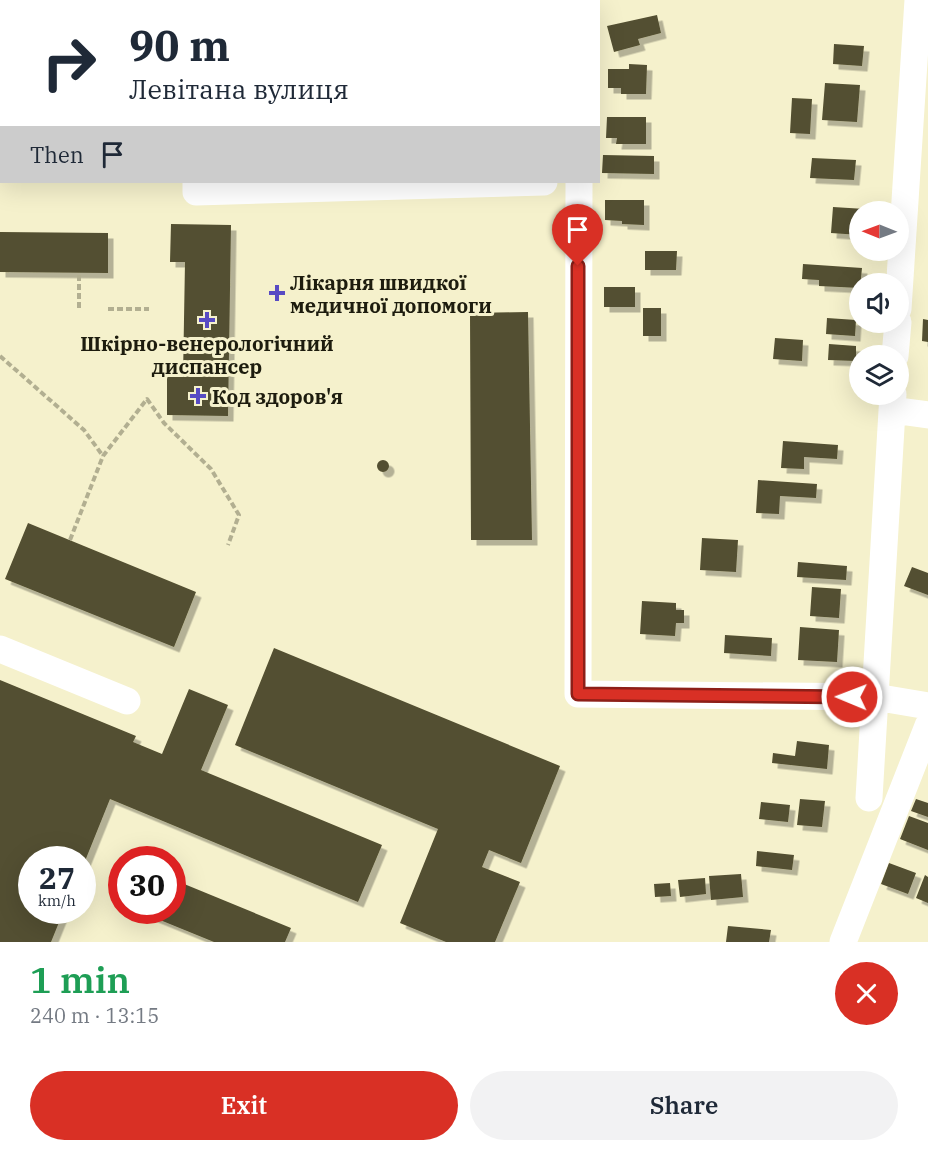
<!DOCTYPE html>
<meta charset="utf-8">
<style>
:root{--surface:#fff;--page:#f2f2f3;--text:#1f2937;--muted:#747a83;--accent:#d93025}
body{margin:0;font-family:"IBM Plex Serif",serif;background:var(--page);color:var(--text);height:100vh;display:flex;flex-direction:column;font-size:22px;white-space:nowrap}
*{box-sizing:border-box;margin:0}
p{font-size:20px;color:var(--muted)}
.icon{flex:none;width:33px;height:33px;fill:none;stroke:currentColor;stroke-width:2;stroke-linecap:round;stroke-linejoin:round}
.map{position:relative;height:942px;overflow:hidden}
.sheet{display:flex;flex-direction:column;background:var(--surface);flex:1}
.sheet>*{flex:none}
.hud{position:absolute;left:0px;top:0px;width:600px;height:183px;box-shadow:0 6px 24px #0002;background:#fff;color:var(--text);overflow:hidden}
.needle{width:39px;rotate:271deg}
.fabs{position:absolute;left:849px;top:201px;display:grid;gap:12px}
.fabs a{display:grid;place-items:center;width:60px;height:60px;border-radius:50%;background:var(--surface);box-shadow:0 6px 24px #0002;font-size:30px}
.speed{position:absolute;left:18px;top:846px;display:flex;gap:12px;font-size:30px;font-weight:700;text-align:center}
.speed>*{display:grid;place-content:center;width:78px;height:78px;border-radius:50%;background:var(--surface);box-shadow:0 6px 24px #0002;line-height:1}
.speed small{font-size:15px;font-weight:400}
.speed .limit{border:9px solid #d22;background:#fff;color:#111}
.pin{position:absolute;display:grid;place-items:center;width:51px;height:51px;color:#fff;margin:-62px -26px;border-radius:50% 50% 50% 0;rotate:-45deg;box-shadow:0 0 6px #0007}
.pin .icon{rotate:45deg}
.me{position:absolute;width:66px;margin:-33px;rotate:271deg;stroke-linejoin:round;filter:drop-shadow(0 0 4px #0008)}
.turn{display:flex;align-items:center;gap:21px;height:126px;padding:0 30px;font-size:27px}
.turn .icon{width:78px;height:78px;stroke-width:2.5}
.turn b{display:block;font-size:42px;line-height:51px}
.then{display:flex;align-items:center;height:57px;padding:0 30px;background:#0003;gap:12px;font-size:22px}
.round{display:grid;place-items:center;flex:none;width:63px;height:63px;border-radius:32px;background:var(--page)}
.head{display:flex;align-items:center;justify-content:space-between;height:102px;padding:0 30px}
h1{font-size:36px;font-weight:600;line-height:45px;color:#1e9e55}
.cta{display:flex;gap:12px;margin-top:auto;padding:12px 30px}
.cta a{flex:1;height:69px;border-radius:36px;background:var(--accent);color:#fff;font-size:24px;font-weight:600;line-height:69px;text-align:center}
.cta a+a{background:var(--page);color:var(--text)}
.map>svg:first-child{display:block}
</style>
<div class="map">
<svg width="928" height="942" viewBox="0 0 928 942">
<defs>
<filter id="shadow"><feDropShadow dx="5.5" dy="5.5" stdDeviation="0" flood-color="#0004"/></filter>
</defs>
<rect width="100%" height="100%" fill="#f5f1cc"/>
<path fill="#534f30" filter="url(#shadow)" d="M657,15L661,33L638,39L640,45L614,52L607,26Z
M834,44L864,46L862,66L833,64Z
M629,64L647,65L646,94H621V88H608V69H629Z
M825,83L860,85L857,122L822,120Z
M792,98L812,99L810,134L790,133Z
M607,117H646V144H616L617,138H606Z
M603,155L654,156V174L602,173Z
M812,158L856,160L854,180L810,178Z
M605,200H644V225L622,224V221L605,220Z
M833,207L865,209V212H860V235L831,233Z
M171,224L231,225L228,416L167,415V377H183L185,262H170Z
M0,232L108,233V273L0,272Z
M645,251H677L676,270H645Z
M803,264L862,268L860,288L819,286V280L802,279Z
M604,287H635V307H604Z
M643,308H661V336H643Z
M528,312L532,540H471L470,313Z
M827,318L856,320L855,336L826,334Z
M923,319L928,320V342L922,341Z
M775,338L803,340L802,361L773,359Z
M829,344L856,346V361L828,360Z
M783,441L838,445L837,459L804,457V469L781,468Z
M377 466a6 6 0 1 1 12 0a6 6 0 1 1-12 0Z
M758,480L817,484L816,498L780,496L779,514L756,513Z
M28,523L196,592L174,647L5,579Z
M702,538L738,540L736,572L700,570Z
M798,562L847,566L846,580L797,577Z
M912,567L928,573V595L904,586Z
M812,587L841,589L839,618L810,616Z
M642,601L676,603V610H684V623H676L675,636L640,634Z
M800,627L839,630L837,662L798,660Z
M725,635L772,638L771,656L724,653Z
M274,648L560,766L521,863L489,850L482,867L520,882L495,942H446L400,923L438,829L235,745Z
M0,680L136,736L133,742L162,754L189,689L228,705L201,770L382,845L358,902L110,799L83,866L82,860H32V910H64L51,942H0Z
M797,741L829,745L827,769L772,763L773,753L795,756Z
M800,799L825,801L822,827L797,825Z
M916,799L928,803V817L911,811Z
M761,802L790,805L788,822L759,819Z
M909,816L928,823V850L900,839Z
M757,851L794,855L792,870L756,866Z
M889,863L916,873L908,894L881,884Z
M741,874L743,897L711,900L709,876Z
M925,875L928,877V903L916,898Z
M705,878L706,894L680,897L678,880Z
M172,879L291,928L285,942H214L138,911L172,910Z
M670,883L671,896L655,897L654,884Z
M728,926L771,930L769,942H726Z"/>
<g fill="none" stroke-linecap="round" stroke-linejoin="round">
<path stroke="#b2af91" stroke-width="4" stroke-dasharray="6 3" stroke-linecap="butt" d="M79,308V273
M108,309H149
M0,356L84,430L103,456
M70,540L103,456L147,399L164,423L211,469L239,515L228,545"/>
<path stroke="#fff" stroke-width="27" d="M192,0V2
M542,0V2
M580,2V0
M196,182V192L544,182
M579,182L578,694L875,697L928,706
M898,309L918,0
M895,356L898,322
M892,410L928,415
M0,649L127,701
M869,798L893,394
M843,942L928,726"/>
</g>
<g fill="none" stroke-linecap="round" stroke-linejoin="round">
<g stroke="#8d1f18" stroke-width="15">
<path id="route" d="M578,266V694L852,697"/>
</g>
<use href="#route" stroke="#d93025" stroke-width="10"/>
</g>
<g fill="#584bc3" stroke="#f5f1cc" stroke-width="2">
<path d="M274 284h6v6h6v6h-6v6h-6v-6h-6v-6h6z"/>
<path d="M204 311h6v6h6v6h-6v6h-6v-6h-6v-6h6z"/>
<path d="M195 387h6v6h6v6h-6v6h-6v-6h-6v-6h6z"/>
</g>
<g text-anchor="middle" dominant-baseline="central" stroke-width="6" stroke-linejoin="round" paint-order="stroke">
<g font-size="20" font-weight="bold" fill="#1d1c0e" stroke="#f5f1cc" text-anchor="start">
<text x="290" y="282">Лікарня швидкої<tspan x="290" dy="23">медичної допомоги</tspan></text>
<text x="207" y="343" text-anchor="middle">Шкірно-венерологічний<tspan x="207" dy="23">диспансер</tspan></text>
<text x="212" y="396">Код здоров'я</text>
</g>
</g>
</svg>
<div class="fabs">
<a><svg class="needle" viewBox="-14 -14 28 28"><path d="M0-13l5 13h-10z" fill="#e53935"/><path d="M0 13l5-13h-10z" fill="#747a83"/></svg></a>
<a><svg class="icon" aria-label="sound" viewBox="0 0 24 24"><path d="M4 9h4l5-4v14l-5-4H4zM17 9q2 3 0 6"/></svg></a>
<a><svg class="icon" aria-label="layers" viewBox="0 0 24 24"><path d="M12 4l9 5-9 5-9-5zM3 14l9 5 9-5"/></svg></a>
</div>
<div class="speed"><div>27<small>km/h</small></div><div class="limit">30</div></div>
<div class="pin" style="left:578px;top:266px;background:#d93025"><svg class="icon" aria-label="arrive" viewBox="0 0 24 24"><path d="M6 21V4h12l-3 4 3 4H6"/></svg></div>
<svg class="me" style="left:852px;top:697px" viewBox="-20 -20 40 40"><circle r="17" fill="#d93025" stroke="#fff" stroke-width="3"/><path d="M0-11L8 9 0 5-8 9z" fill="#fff"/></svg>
<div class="hud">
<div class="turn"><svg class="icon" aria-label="right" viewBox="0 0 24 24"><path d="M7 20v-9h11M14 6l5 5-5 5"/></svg><div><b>90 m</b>Левітана вулиця</div></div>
<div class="then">Then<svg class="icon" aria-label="arrive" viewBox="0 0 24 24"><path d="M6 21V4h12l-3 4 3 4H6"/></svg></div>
</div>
</div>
<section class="sheet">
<div class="head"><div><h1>1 min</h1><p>240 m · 13:15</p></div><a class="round" style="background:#d93025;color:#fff"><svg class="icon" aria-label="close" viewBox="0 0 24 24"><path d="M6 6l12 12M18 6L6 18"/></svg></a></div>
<div class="cta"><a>Exit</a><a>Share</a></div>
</section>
